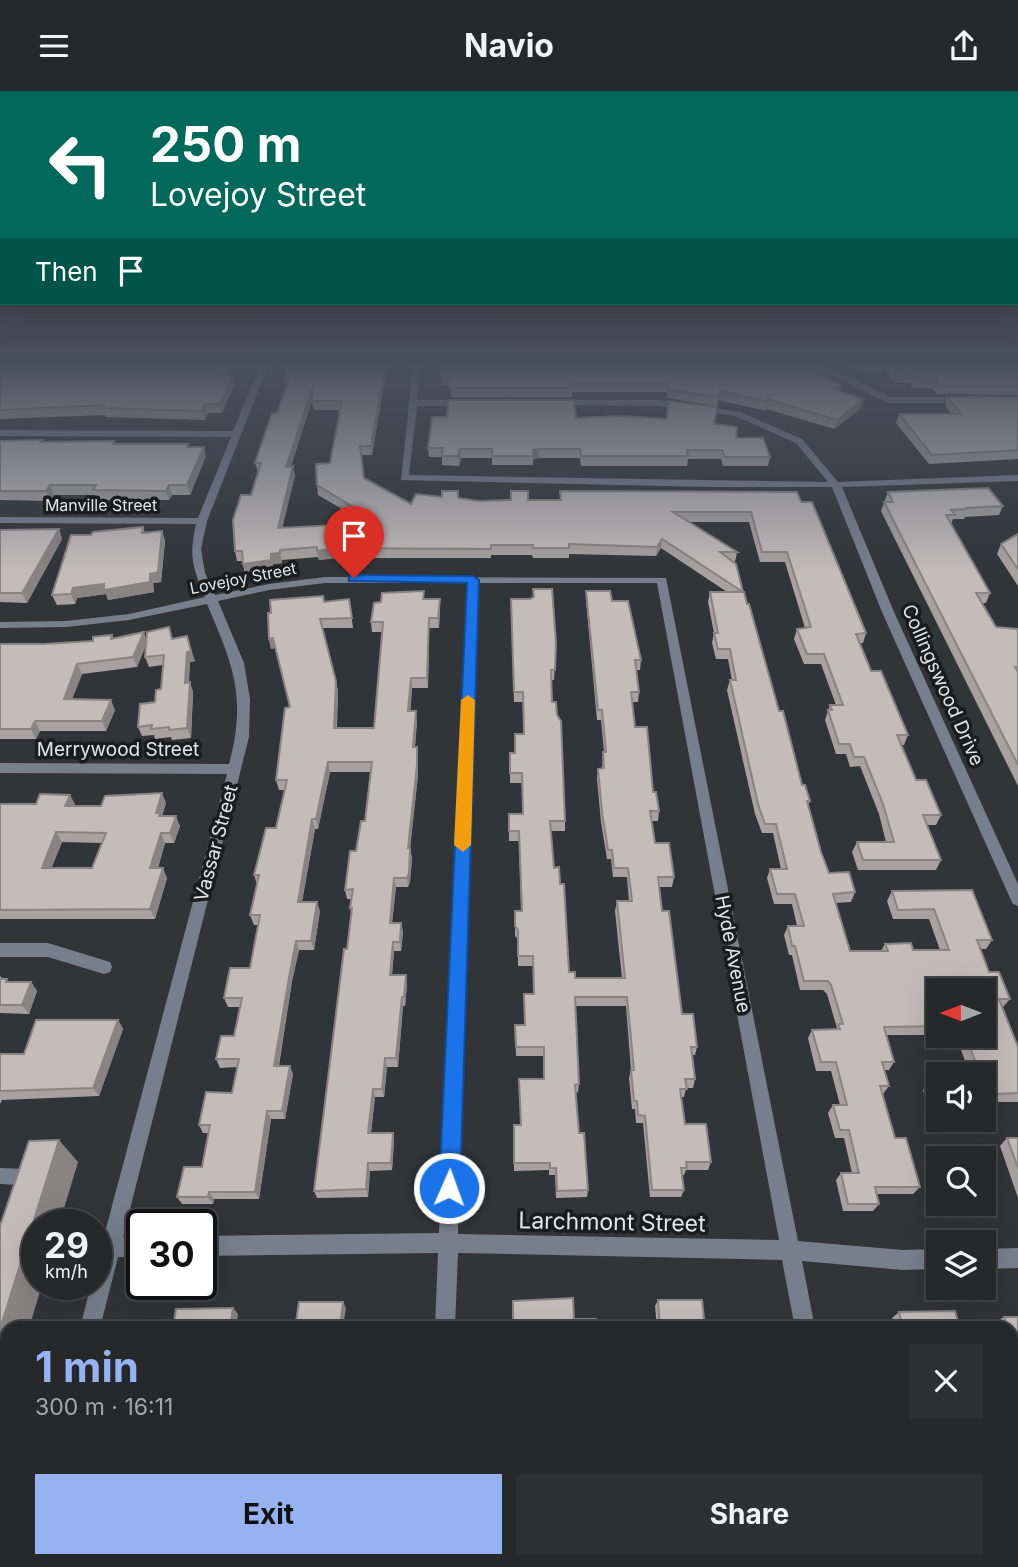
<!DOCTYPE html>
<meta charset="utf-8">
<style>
:root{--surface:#26282a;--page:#2e3032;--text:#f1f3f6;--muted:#a4a6a8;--line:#424447;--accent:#95b2f1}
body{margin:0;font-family:Inter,sans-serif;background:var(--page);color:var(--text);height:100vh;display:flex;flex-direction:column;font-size:26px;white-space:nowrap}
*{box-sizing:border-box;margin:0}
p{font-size:23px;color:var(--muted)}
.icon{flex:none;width:38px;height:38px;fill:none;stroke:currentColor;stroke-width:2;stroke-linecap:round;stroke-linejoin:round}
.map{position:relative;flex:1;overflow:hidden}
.drawer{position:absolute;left:0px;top:1230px;width:1018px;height:247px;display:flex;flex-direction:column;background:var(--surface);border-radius:21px 21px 0 0;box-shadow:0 7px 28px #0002,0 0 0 2px var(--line)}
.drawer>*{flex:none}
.top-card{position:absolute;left:0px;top:0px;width:1018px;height:214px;box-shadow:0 7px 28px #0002,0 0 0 2px var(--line);background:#00695c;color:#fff;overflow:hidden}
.needle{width:46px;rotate:270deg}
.fabs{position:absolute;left:926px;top:887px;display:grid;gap:14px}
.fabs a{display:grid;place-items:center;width:70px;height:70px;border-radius:0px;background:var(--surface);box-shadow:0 7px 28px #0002,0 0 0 2px var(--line);font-size:35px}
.speed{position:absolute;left:21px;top:1118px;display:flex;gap:14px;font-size:35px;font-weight:700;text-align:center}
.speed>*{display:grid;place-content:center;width:91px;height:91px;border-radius:50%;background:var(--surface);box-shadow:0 7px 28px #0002,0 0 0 2px var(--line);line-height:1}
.speed small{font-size:18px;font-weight:400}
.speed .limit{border:4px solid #111;border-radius:10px;background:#fff;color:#111}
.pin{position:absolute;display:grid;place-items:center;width:60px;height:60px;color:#fff;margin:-72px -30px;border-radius:50% 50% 50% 0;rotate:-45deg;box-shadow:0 0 7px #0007}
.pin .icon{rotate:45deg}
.me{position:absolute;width:77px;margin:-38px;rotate:2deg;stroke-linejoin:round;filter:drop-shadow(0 0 5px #0008)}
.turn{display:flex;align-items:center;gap:24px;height:147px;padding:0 35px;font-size:32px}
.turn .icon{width:91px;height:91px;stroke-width:2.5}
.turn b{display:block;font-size:49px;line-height:60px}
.then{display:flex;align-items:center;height:66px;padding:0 35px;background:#0003;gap:14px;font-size:26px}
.round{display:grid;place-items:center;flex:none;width:74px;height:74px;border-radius:0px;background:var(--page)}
.head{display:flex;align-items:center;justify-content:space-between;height:119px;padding:0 35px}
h1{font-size:42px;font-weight:700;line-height:52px;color:var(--accent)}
.button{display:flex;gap:14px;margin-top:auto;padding:14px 35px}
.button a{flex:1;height:80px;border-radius:0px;background:var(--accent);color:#111;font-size:28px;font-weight:700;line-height:80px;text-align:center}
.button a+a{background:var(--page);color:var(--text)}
header{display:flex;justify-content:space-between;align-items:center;height:91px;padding:0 35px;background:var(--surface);font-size:32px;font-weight:700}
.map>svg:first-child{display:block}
</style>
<header><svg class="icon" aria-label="menu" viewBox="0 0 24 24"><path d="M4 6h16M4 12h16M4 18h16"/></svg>Navio<svg class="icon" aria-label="share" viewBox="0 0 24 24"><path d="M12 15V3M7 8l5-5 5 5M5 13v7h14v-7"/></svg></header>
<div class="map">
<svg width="1018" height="1476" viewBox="0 0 1018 1476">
<rect width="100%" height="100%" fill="#323538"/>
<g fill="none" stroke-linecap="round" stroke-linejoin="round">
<path fill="#777f8c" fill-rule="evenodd" d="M0,1077L26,1078L32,1080L34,1086L30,1097L24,1099L18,1097L17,1094L0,1093Z"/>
<path fill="#777f8c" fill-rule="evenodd" d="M205,275H268L207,430L201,458L205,482L215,504L269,493L325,486L666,487L798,1150L903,1159L938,1158V1178L903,1179L802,1170L815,1237H795L782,1169L458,1162L455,1237H435L438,1162L201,1165V1145L439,1142L467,492H325L269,499L218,510L244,572L250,608L249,646L123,1146H142V1166H118L100,1237H80L91,1194H96V1175L227,683L0,682V672L229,673C247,606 233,574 207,513L129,529L66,536L0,537V531L66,530L129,523L205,506C192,476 189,465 196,433L0,432V426L198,427L231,346L0,345V339L233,340L259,277H209ZM478,492H657L779,1149L458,1143Z
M413,275H421L417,309H467L471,312L467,315H417L409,384L828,391L796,352L735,325L659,315L554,314L553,312L557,309H659L740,321L802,348L838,391L1018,384V390L842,396L894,521L1018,793V815L1013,813L1011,809L882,521L832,396H711L401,389Z
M806,275L831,277L890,306H964L968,309L964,312H888L825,281Z
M0,852H48L110,871L112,876L110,881L104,883L48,866H0Z
M1018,1157V1177L984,1178V1158Z
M19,1470H43L42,1476H18Z
M427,1470H451V1476H427Z
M839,1470H863L864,1476H840Z"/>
</g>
<path fill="#a7a2a1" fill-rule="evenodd" d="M0,275H227L228,280L225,284H232L234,293L222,322H208L205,329L106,326L105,324L0,328Z
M387,275L372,364H361L364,387L411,413L458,407L478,410L560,409V400L801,411L866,542L863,552H860L871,580L908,644L904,654H901L916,689L941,724L936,734H927L941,769L936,779H858L852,761L857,751H886L879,723L860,675L850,676L846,663H836L825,629L830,614H836L821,573H804L794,548L797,538L805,537L785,471H760L749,431H689L737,461L735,471H733L802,694L810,710L808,715L821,761L829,782L855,801L851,811L835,812L850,860H881L885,853L913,859H940L929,828H893L887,810L892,800L972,799L992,849L986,858H980L989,881L1010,908L1003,916L1018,956V1011H996L997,1014L989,1022L984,984H939L940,982L969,981L956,945H984L938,900V944H886L894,971L889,979H884L889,995L883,1003L895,1047L920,1096L913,1103H876L879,1113L873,1120H843L836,1089L841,1082H852L844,1047H835L828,1022L833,1014H840L831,980H816L808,947L812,939L836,938L837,937L827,903L823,899H800L792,864H789L784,844L788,835H797L792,813H774L767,787L770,778H781L773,742H762L755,723L727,599L730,589H732L728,568H716L712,552L714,542L708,511L710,501H727L661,457L656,465L569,463V467H533L532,464H491V467H336L319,469L318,466L282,469V472L273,473V479L245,482L242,470H237L235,460L258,381L255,372L277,322L286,297L284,288ZM312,310L314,319H340L330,372L317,394L318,404L366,432L282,437L295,384L291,375Z
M442,275L840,300L861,317L834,338L767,318L766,320L718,309L717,315L667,307V301H572V306H451L450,294H442Z
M844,275H1018V304L937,303L932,297H913L910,292H894L885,277L873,284Z
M948,306H1018V368L929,373L896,332L899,323H951L945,315Z
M668,310L714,333L736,347L770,366L768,375H723L721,368H688L687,375H581L580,367H539L533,368V374H492V367H461L459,375L442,374V366H429L428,357L576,327H666Z
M43,349V351L114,350L115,353L189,356L206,365L190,404H172L169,409H97L95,404H54L50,410L0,409V350Z
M888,401L1003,415L999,424L965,426L964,428H953L951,433L990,502L986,512H982L996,536L1018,541V695L881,420Z
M143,436L145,442L162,440L165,450L161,491L153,492L154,501L108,509L106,503L77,507L75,513L57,514L52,504L91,444Z
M59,438L62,448L27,512L0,511V439Z
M1018,443V495L997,463L1001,453Z
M533,498L556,552L554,589H551L552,611L565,730V740H551L554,777L569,881L575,887H622L615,820L617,810H629L627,786H613L611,768H607L601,731L597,688L598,678L602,677L603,661H604L601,629H597L586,509V500L612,510L641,569L640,579H636L639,601L638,611H632L635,636L659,720L658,730H652L655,752L674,786L672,796H659L662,820L682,923L697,956L695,964H692L695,988L693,997H686L684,1006H681L685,1033L711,1071L708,1079H686L684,1084H682L684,1099L681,1106H650L643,1032H636L635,1018H632L629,987L631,979L626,915H575L579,993L578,1001L576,1002L579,1042L588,1099L587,1106L556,1107L555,1084H549V1079L514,1080V1034H521L544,988L543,965H516L515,934H524V903H534L533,875H518V848L515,845V820H521L519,750H509V723H522V692H510V662H515L524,643L523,611H514L511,508H530L533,507Z
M349,508L353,537H322L338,600L337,637H374L382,541H372L371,531L425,508L440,518L439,537H429L428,597H412L410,620L417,630L415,656H417L418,684L410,757L412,767L410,791L408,796H396L392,832H401L403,841L401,860H394L392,884L407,893L405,915H403L398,976H387L384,1006H375L371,1042H393L394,1050L392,1079L370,1080L368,1106L317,1107L314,1100L352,823L350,817L351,808H347L345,799L365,730L370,681H330L318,738H315L302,811L320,820L314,859H299L292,890L279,975L293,983L285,1028H271L259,1108H214L213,1113H182L177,1106L202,1076L209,1042H203L199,1034L232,1002L237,976L220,977L216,968L234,945L240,916H228L224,907L250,877L258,834H254L250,824L257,793L254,784L276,737L285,699H279L276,689L290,616L275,557L271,558L269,548L324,511Z
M112,544L113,547L147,549L173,548L195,570L190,571L189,591L193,601L191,647L172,649L171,646L155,648L154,644L142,645L138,636L155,611L161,598L163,574L149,576L145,566L146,554L137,576L82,583L72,608L115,619L106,640H40L36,648H0V553H44L93,550Z
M166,712L162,725L180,735L174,752H165L158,777L167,787L155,828H0V713H75L74,715H101ZM62,751L102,752L92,777H51Z
M0,885L3,888L9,891H31L37,900L29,923L0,922Z
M118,929L123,938L99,1005L2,1009L0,1013V963H24Z
M938,984V1023L930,1022L923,999L929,991H934Z
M947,1029H968L949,1035Z
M1007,1047H1018V1107L1000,1055Z
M984,1080L997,1109L989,1117H961L960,1113H984Z
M658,1209L705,1237H657L655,1215Z
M899,1221L960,1237H895L892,1227Z
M1004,1226H1018V1285H1013L1012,1281V1237H997L995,1231Z
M951,1470H1012L1014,1476H953Z"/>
<path fill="#888483" d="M224,275H227L228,280L221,293L219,284Z
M385,275H387L372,364L371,355Z
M875,275H885V277L873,284Z
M232,284L234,293L222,322L220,313Z
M842,294L839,303L832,298Z
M312,298L313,307L287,385L286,376Z
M863,308L861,317L834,338L837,329Z
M205,313L208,322L205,329L202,320Z
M204,356L206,365L190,404L187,394Z
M460,358L461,367L459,375L458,365Z
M539,358V367L533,368V359Z
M293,375L295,384L280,447L278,437Z
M50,394L54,404L50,410L46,400Z
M169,394L172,404L169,409L166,400Z
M59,438L62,448L27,512L22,502Z
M162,440L165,450L161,491L153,492L154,501L108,509L106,503L77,507L75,513L71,503L73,497L104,493L150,483Z
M662,448L661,457L656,465L657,456Z
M334,457L336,467L319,469L317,460Z
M280,459L282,472L273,473V479L245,482L243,473Z
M440,508V518L439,537L438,527Z
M429,527V537L428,597L427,587Z
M144,541L147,551L137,576L133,566Z
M187,545L195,570L190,571L188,602L185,592Z
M273,547L275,557L271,558L269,548Z
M77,573L82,583L68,618L64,608Z
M411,587L412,597L410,630L408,620Z
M336,590L338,600L336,647L334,637Z
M190,591L193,601L191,647L187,637Z
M111,609L115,619L106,640L102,630Z
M416,620L417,630L414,666L413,656Z
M35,630L40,640L36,648L31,638Z
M417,656L418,684L409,767L408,757Z
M328,671L330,681L318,738L316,728Z
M162,702L166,712L161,726L156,722Z
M70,704L75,713L70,725L65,715Z
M176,725L180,735L174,752L170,742Z
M312,728L315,738L300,821L298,811Z
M56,741L62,751L48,786L42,777Z
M161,742L165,752L155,787L150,777Z
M410,757L412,767L410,791L408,796L407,787Z
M163,777L167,787L155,828L150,818Z
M394,787L396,796L391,841L390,832Z
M317,811L320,820L314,859L311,850Z
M401,832L403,841L401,860L400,851Z
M296,850L299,859L292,890L277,983L274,975L290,881Z
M393,851L394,860L391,893L390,884Z
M406,884L407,893L405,915L404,906Z
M31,891L37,900L29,923L22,914Z
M402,906L403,915L398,976L396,967Z
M118,929L123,938L99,1005L93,997Z
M385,967L387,976L384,1006L382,998Z
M290,975L293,983L285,1028L282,1020Z
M373,998L375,1006L370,1050L368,1042Z
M997,1014L989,1022L984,1024V1018Z
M267,1020L271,1028L259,1108L255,1101Z
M954,1029H968L949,1035Z
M393,1042L394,1050L392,1079L391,1072Z
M59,1049L78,1071L59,1134H37V1194H42L29,1237H7V1312L0,1335V1238Z
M368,1072L370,1080L368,1106L366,1098Z
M209,1101L214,1108L213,1113L208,1106Z
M343,1211L346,1217L343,1237H340Z
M233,1217L238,1223L236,1237H230Z
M186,1470H193L192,1476H185Z
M334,1470H338L337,1476H333Z"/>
<path fill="#c2bcbb" stroke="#888483" stroke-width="2" fill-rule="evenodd" d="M0,275H224L219,284H232L220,313H205L202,320L103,317L104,314L0,319Z
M287,275H385L371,355H360L364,387L411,413L416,403L442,406V400H458V407L478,410L511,409V400H528V409H561L560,400L797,401L801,411H812L866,542L856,543L871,580H881L908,644H897L916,689H926L941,724H923L941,769H863L857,751H894L883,713L864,666H854L850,653H839L828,619H832L830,614H843L824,563H807L797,538L811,536L787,461H762L751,421H673L737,461H720L736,473L743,501L662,448L657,456L569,453V457H533V454H491V458L334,457L317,460V456L280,459V462L271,463V469L243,473L242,460H235L233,429L241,404H251L261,372H255L272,322H277L289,288H284ZM312,298V310H342L330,372L316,373L317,394L379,432L278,437L293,375L286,376Z
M442,275H799L842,294L832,298L863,308L837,329L767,308L768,311L720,300L719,306L668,299V292H572L573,297H450V285H441Z
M892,275H1018V295H940L935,288H916L913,284L897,283Z
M948,306H1018V359L932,364L899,323H961Z
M449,309H574L576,327L621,325L667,328L668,310L717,316L714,333L737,336L736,347H763L770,366H725L722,359H687L688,365H581L580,358H539L533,359V365H492V358H460L458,365H442L443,357H428L432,326H447Z
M43,349L41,351L114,350L113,353H188L187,356H204L187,394H169L166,400L93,399L96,394H50L46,400H0V350Z
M988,397L1003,415L965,417L968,418L951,419L955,424H946L990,502H976L996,536L1017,538L1018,541V576H1015L1018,581V674L884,411H893L888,401Z
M143,436L142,442L162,440L158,481L150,483V491L104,499V493L73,497L71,503L52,504L71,444H91L93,441Z
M59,438L22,502H0V439Z
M1018,443V478L1001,453Z
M533,498H552L556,552L555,579H551L552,611H556L557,624L561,630L565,730H550L554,777L559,776L560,793H564L569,881H575V887H625L617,810H632L628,777H614L612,759H608L602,721L598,678L604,677L603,661H606L602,619H598L586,500H610L612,510H628L641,569H635L639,601H631L635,636H647L653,701H656L659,720H650L655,752H669L674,786H658L662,820H669L682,923H693L697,956H691L695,988H685L687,998H680L685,1033H706L711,1071H686L687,1077H681L684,1099H652L645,1025L638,1024L637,1010H634L631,979H634L627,906H575L579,993L575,994L579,1042H584L588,1099L557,1100L556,1077H550V1072H514V1034H521L519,988H544V956H516L515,934H525L524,903H534L533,865H518V839L515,835V820H522L519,740H509V723H523L522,682H510V662H515V643H524L523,601H514L511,508H530L534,506Z
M424,500L423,508H440L438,527H429L427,587H411L408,620H416L413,656H417V674L408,757H410L409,782L407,787H394L390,832H401L400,851H393L390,884H406L404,906H402L396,967H385L382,998H373L368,1042H393L391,1072H368L366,1098L314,1100L344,858H347L352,817H350L353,798L345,799L350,760H356L361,730H365L372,671H328L316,728H312L298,811H317L311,850H296L290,881L274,975H290L282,1020H267L255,1101H209L208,1106H177L184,1076H202L210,1034H199L206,1001L232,1002L239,968H216L221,945H234L242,907H224L230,877H250L260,824H250L259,784H254L266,737H276L287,689H276L285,617L290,616L273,547L269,548L268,522H271L270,509L323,505L324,511L349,508L352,527L320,528L336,590L334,637H374L383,531H371L374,512L381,511L382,502Z
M710,501H744L747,513H749L779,620H783L802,694H805L810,710H807L821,761L829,782L849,781L855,801L833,803L850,860H888L885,853L911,852L913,859H949L934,818L898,819L892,800L972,799L992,849H977L989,881H999L1010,908H999L1018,956V1002L995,1003L997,1014L984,1018V984H940V982L979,981L966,945H984V900H938V935L884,936L894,971H882L889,995H880L895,1047H906L920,1096H875L879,1113H848L841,1082H859L849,1039H840L833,1014H847L836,971H821L812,939L840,938L838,933H843L831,894L828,890H804L795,855H792L788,835H804L795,803H777L770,778H787L776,733H765L758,713L730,589H736L730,558H718L714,542H718Z
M169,536L172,548L187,545L191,560L187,561L185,592L190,591L187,637L169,639V636L151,638L152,634L138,636L140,613L155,611L156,599L161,598L164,564L145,566L147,541Z
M144,541L133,566L77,573L64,608L111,609L102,630H35L31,638H0V553H44L93,550V546L112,544L111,548Z
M162,702L156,722H160L159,725H176L170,742H161L150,777H163L150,818L0,819V713H36L40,703L70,704L65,715H101L105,705ZM56,741L106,742L92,777H42Z
M0,888H7L6,891H31L22,914H0Z
M36,929H118L93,997L0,1000V963H24Z
M929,991H938V1014H937Z
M1007,1047H1018V1077Z
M59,1049L0,1238V1135L29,1050Z
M984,1080H987L997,1109L984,1110Z
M573,1207L574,1228H596V1237H513V1210Z
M658,1209H702L705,1237H660Z
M299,1211H343L340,1237H295Z
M233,1217L230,1237H173L176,1218Z
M955,1220L960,1237H903L899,1221Z
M1004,1226H1018V1268L1012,1249V1237H1008Z
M1012,1468L1014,1476H962L961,1470H1012Z
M122,1470H186L185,1476H120Z
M280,1470H334L333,1476H279Z
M541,1470H596L597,1476H532V1474H541Z
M653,1470H746L747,1476H654Z"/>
<linearGradient id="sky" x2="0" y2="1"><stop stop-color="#1c1d1f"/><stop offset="0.57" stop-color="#49515e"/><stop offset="1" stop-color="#49515e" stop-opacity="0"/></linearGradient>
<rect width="1018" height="481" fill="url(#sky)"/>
<path fill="#1a73e8" stroke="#114b97" stroke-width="2" d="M354,484L473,485L479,489L460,1097L457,1104L449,1107L442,1104L439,1097L467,492L349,490V485Z"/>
<path fill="#f59e0b" d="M468,604L475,609L471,754L463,761L454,754L461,609Z"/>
<g text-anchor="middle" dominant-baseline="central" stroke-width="7" stroke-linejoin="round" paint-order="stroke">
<g font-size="16" fill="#e3e4e7" stroke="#1b1c1e">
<text x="101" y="414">Manville Street</text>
<text transform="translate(243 487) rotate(-11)">Lovejoy Street</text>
</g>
<g font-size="19" fill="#e3e4e7" stroke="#1b1c1e">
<text transform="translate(943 594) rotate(66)">Collingswood Drive</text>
<text x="118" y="658">Merrywood Street</text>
<text transform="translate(216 752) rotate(-75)">Vassar Street</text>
<text transform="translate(733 863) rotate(79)">Hyde Avenue</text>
</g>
<g font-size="23" fill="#e3e4e7" stroke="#1b1c1e">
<text transform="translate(612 1131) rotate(1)">Larchmont Street</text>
</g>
</g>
</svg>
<div class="fabs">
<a><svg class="needle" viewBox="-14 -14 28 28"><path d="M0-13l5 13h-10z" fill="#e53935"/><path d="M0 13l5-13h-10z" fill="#a4a6a8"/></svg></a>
<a><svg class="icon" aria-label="sound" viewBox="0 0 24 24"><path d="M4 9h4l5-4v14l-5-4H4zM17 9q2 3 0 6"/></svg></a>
<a><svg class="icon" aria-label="search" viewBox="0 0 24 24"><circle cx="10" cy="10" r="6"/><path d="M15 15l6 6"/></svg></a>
<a><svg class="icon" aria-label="layers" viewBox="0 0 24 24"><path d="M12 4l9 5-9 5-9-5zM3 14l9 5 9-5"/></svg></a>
</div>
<div class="speed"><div>29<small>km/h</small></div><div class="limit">30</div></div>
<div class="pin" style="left:354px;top:487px;background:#d93025"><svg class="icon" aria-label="arrive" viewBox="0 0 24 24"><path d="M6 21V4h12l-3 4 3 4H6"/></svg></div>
<svg class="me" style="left:449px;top:1097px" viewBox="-20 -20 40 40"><circle r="17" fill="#1a73e8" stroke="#fff" stroke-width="3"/><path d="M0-11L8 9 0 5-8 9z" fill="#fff"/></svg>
<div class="top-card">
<div class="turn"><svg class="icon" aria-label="left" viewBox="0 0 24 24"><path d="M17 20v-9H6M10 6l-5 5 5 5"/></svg><div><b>250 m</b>Lovejoy Street</div></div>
<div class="then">Then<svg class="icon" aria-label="arrive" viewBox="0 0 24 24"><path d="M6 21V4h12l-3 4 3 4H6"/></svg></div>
</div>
<section class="drawer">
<div class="head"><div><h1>1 min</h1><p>300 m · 16:11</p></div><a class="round"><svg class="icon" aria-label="close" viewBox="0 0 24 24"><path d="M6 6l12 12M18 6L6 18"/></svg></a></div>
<div class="button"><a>Exit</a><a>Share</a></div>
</section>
</div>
